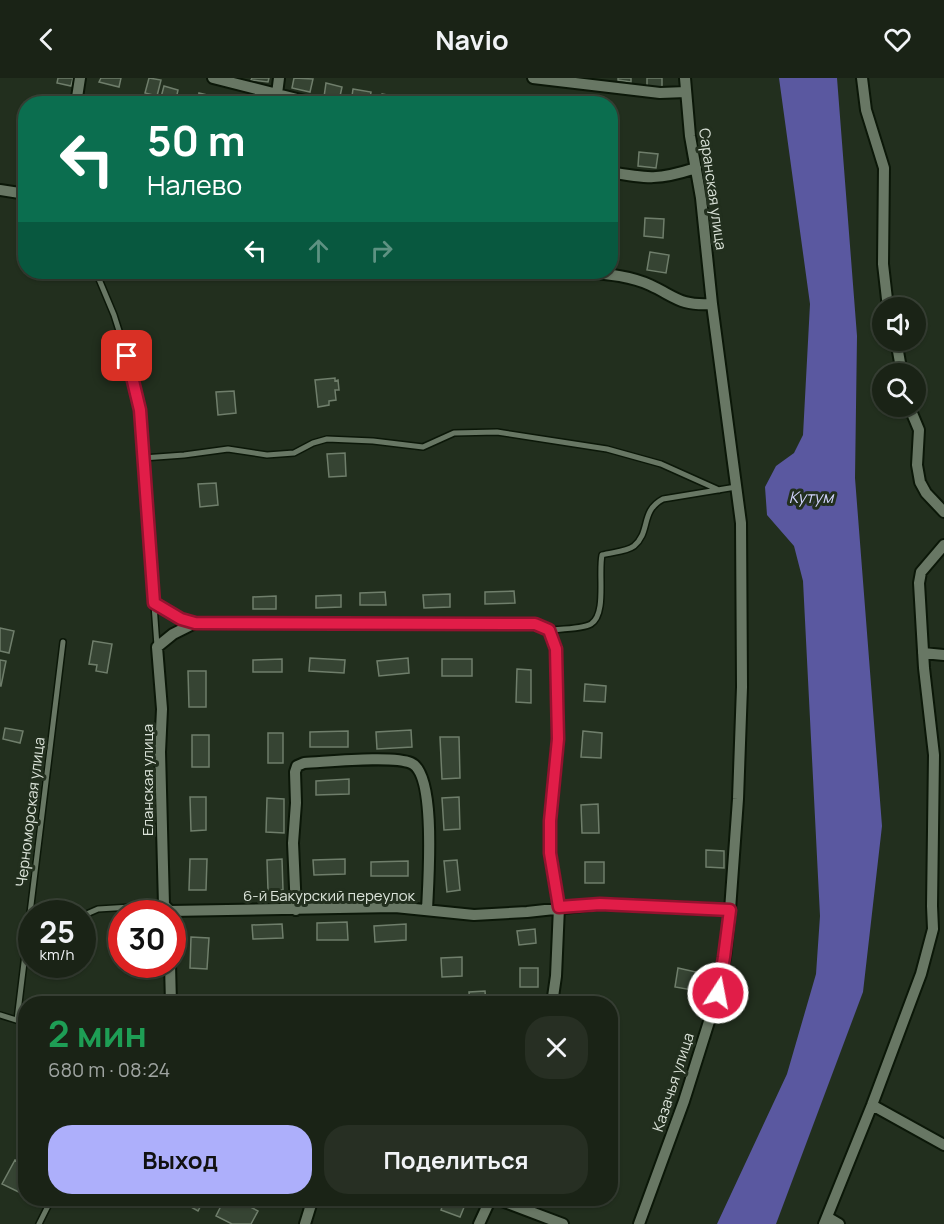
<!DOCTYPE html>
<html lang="ru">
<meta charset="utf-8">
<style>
:root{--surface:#1a2316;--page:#272f23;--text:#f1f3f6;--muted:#9fa4a1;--line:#384035;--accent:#adaffb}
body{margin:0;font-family:Manrope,sans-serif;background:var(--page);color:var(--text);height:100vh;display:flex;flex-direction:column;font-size:22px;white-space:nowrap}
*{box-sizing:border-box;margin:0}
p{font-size:20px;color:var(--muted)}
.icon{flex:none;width:33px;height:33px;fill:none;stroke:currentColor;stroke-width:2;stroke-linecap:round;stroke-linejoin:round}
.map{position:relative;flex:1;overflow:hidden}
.panel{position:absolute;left:18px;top:918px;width:600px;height:210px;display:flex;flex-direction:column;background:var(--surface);border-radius:24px;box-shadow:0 2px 4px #0004,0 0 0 2px var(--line)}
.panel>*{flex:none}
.banner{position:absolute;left:18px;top:18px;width:600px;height:183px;border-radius:24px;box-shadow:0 2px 4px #0004,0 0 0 2px var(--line);background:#0b6e4f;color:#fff;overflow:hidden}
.fabs{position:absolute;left:872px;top:219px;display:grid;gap:12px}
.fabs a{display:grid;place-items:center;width:54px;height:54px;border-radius:50%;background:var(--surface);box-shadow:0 2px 4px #0004,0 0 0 2px var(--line);font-size:30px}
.speed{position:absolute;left:18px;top:822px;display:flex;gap:12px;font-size:30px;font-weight:700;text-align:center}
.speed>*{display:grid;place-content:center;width:78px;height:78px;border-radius:50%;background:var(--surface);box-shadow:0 2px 4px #0004,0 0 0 2px var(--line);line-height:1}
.speed small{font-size:15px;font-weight:400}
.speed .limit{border:9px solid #d22;background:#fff;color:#111}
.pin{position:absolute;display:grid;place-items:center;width:51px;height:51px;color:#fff;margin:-26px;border-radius:12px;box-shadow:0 3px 9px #0006}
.me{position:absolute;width:66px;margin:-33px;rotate:11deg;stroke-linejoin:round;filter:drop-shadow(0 0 4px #0008)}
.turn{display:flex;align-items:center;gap:21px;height:126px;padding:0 30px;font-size:27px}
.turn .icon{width:78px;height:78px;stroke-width:2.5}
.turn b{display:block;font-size:42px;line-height:51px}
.lanes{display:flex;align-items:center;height:57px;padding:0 30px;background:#0003;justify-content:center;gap:30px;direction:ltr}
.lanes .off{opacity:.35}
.round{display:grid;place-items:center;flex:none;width:63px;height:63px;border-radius:24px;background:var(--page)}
.summary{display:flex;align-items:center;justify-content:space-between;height:102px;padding:0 30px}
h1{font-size:36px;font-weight:700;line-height:45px;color:#1e9e55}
.cta{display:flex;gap:12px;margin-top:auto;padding:12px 30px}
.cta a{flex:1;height:69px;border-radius:24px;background:var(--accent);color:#111;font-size:24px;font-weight:700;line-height:69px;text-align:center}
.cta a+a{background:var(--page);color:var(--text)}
header{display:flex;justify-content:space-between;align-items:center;height:78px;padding:0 30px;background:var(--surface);font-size:27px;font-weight:700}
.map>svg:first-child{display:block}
</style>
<header><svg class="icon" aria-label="back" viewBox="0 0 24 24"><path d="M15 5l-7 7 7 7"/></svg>Navio<svg class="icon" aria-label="heart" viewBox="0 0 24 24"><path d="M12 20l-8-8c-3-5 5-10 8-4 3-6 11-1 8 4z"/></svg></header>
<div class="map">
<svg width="944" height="1146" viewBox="0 0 944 1146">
<rect width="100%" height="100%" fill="#222f1e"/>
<path fill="#5a58a0" d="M779,0H837L857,258L855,400L882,748L863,914L776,1146H717L787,996L816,896L820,838L803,503L794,468L767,437L765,409L776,388L794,375L803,357L810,226Z"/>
<path fill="#364433" stroke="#6f7e6b" stroke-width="1.5" d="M58,0H73L71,8L57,5Z
M101,0H121L119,9L99,4Z
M149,0L161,2L157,18L145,15Z
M252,0H269L268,4L251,2Z
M294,0L313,1L310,14L292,10Z
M618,0H631V4L618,2Z
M647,0H662V11H647Z
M326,5L342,9L339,23L324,19Z
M164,8L178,12L175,26L160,23Z
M353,11L371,14L369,26L351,25Z
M199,15L216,19L215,26H197Z
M382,16L399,19L398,26H380Z
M578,18L596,20V26H577Z
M226,21L243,25V26H225Z
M610,71L618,72L615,84L610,83Z
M639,74L658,76L656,90L638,88Z
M20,139L26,140V156L18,155Z
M645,140L664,141L663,160L644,158Z
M650,174L669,177L666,195L647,192Z
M335,300V303L338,302L339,312H335L336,322L329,323V327L318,329L315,302Z
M234,313L236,335L218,337L216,314Z
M345,375L346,398L329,399L327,376Z
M216,405L218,427L200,429L198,406Z
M514,513L515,525L485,526V514Z
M385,514L386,527H360V515Z
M450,516V529L424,530L423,517Z
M341,517V529L316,530V518Z
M276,518V531H253V519Z
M0,550L14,553L9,575L0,573Z
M93,563L112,566L107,595L96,593L97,587L89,586Z
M310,580L345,582L344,595L309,593Z
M408,580L409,595L379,598L377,583Z
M282,581V594H253V582Z
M442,581H472V598H442Z
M0,582L6,583L1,608H0Z
M517,591L531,592V625L516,624Z
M188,593H206V629H189Z
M585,606L606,608L605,624L584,623Z
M5,650L23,653L20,665L3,661Z
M411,652L412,669L377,671L376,654Z
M348,653V669H310V654Z
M583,653L602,655L601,680L581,679Z
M268,655H283V685H268Z
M192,657H209V689H192Z
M440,659H459L460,700L442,701Z
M349,701V716L316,717V703Z
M190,719H206V752L191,753Z
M459,719L460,751L444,752L442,720Z
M267,720L284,721V755L266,754Z
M598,726L599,755H582L581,727Z
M706,772L724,773V790L706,789Z
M190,781H207L206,812H189Z
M282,781L283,812H268L267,782Z
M345,781V796L314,797L313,782Z
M457,782L460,812L447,814L444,783Z
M408,783V798H371V784Z
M585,784H604V805H585Z
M347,844L348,862H317V845Z
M282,846L283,860L253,861L252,847Z
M406,846V862L375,864L374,848Z
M535,851L536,865L519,867L517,853Z
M191,859L209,860L207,891L190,890Z
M462,879V898L442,899L441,880Z
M520,890H538V909H520Z
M678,890L696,894L692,912L675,909Z
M485,913L486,926H470L469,914Z
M401,922H421V926H401Z
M318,923V926H300V924Z
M341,923H358V926H341Z
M365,923H381V926H365Z
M440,923V926H424V924Z
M15,1082L26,1088L25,1117L2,1106Z
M175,1120H205L198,1133Z
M225,1120H233L258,1133L251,1146H232L216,1138Z
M424,1120H440L436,1129L423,1123Z
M445,1120L467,1122L460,1139L441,1132Z"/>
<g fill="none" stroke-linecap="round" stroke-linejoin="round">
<g stroke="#0b1708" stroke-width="8">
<path id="service" d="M96,194L114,237L127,278L140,332L157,568
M143,380L184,377L228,371L267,377L294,375L313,365L327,361L373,363L423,369L454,355L497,354L607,371L661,386L719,412
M154,525L181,541L194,545
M549,552C559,551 583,551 591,546C607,536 598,495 602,477C612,474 626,474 634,468C651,454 640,433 663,421L736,409
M82,838L98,831L164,827
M0,937L26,945
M17,942L63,564
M39,1146L52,1120"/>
</g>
<g stroke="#0b1708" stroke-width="14">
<path id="minor" d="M213,0L317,26
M533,0L660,15L686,14
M862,0L866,32L884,90L883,186L888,230
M277,16L279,0
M76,26L80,0
M258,26L260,12
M610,94C648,101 659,102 696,90
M0,112L26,116
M586,194C607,196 631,198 650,207C676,219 680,228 712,226
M896,262L902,296
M909,328L919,352L917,387L920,404L926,415L944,434
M923,575L944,577
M296,832L293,765L296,725L295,694L297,688L304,685C327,684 393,677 411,685C437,696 428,805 427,832
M170,833L164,827L160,674L162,631L157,569L173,556L195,545L535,546L549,552L556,571L558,661L550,743V775L559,829L556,898L552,926
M170,833L395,829L474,837L527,834L600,826L730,832
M170,886L171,926
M872,1027L944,1067
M494,1120L563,1146
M827,1139L839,1146
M305,1146L313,1120
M479,1146L491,1120
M639,1146L684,1023L718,915L725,879L730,832L738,721L742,609L741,445L712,226L701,120L690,58L685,0
M824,1146L872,1027L921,896L933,851L932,828L934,677L924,590L919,505L921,494L944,467"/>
</g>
<use href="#service" stroke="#687764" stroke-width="5"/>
<use href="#minor" stroke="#687764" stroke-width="10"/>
</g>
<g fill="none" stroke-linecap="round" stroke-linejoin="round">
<g stroke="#92132f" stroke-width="15">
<path id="route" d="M127,278L140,332L154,525L181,541L195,545L535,546L549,552L556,571L558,661L550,743V775L559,829L600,826L730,832L724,879L718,915"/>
</g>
<use href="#route" stroke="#e11d48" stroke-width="10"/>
</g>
<g text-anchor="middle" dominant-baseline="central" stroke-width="6" stroke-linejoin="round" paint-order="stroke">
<g font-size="15" fill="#dbe3d9" stroke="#222f1e">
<text transform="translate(713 111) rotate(82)">Саранская улица</text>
<text transform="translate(147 702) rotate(-90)">Еланская улица</text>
<text transform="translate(30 734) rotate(-83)">Черноморская улица</text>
<text x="329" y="817">6-й Бакурский переулок</text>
<text transform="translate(673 1004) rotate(-72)">Казачья улица</text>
</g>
<g font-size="16" font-style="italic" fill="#d1d4fd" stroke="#222f1e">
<text x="811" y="419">Кутум</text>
</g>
</g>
</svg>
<div class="fabs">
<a><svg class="icon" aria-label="sound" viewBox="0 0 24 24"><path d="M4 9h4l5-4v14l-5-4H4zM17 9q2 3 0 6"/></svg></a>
<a><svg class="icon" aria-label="search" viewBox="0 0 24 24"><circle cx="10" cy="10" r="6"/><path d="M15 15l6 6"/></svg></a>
</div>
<div class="speed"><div>25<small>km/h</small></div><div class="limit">30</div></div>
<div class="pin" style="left:127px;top:278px;background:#d93025"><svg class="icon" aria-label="arrive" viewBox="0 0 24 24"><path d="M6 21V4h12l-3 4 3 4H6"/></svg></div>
<svg class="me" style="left:718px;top:915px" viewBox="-20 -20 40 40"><circle r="17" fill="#e11d48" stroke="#fff" stroke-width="3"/><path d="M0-11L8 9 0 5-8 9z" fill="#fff"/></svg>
<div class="banner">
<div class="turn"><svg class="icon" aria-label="left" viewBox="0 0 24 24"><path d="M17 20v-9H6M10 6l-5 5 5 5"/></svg><div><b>50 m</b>Налево</div></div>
<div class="lanes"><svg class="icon" aria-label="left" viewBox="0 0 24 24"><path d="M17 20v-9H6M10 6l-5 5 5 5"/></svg><svg class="icon off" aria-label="ahead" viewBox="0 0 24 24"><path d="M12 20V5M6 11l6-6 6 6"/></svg><svg class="icon off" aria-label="right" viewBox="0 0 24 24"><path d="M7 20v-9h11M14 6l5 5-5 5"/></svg></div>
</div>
<section class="panel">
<div class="summary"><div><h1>2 мин</h1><p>680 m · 08:24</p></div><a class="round"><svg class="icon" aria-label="close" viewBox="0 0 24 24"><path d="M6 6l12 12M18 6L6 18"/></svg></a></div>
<div class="cta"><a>Выход</a><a>Поделиться</a></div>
</section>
</div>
